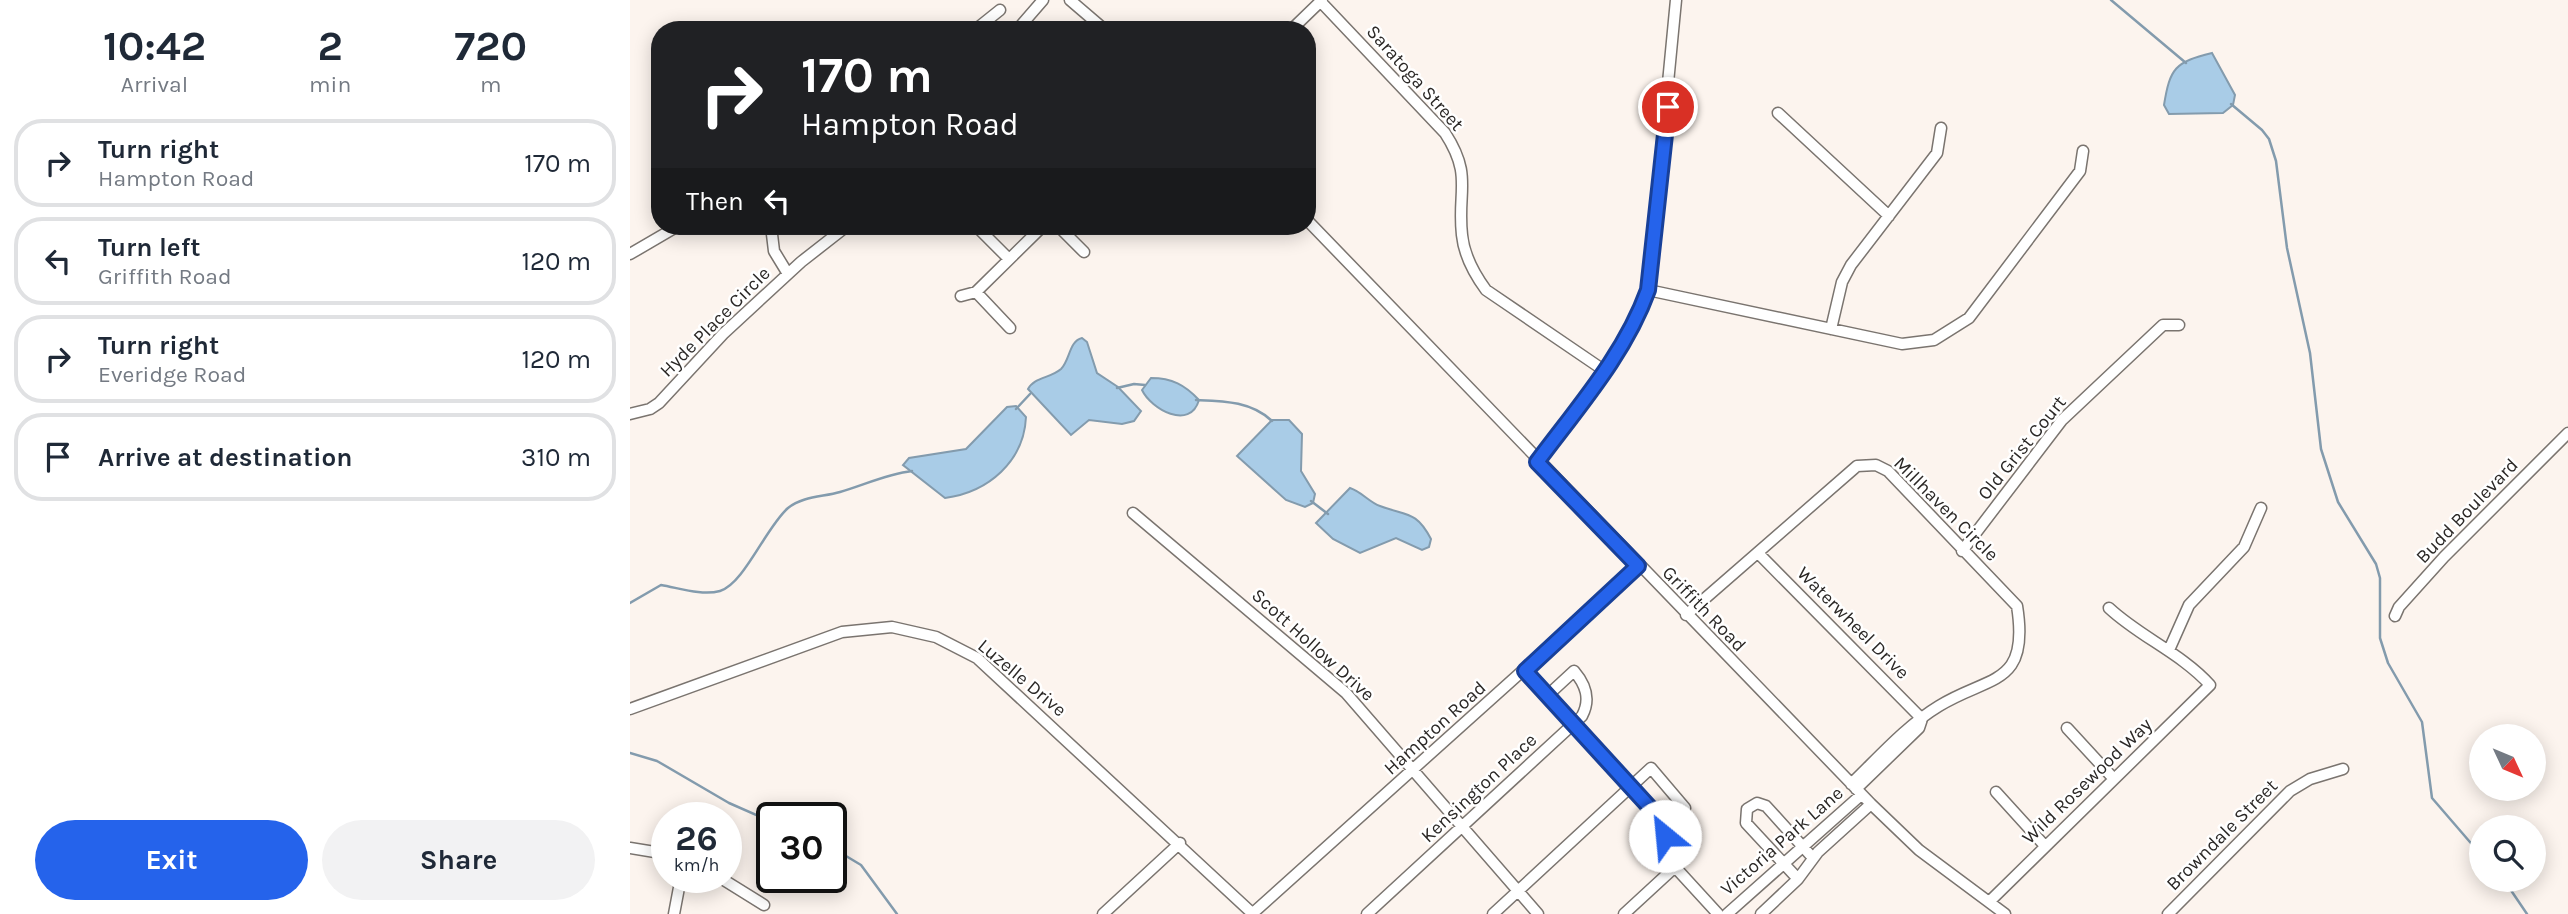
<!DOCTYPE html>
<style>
:root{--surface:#fff;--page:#f2f2f3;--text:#1f2937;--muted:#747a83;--line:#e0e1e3;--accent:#2563eb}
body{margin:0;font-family:Karla,sans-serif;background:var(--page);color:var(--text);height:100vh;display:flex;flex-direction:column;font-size:26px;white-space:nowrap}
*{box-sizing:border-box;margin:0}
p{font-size:23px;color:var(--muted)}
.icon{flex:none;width:38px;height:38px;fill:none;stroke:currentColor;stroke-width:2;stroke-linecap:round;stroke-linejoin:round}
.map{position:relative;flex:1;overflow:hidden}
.sheet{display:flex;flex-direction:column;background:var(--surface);width:630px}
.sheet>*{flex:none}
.guide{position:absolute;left:21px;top:21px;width:665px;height:214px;border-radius:28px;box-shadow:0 4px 18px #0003;background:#202124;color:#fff;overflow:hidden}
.needle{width:46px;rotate:134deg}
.buttons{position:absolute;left:1839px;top:724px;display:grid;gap:14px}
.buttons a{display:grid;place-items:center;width:77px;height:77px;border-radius:50%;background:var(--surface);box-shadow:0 4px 18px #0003;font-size:35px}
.speed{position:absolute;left:21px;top:802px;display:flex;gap:14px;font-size:35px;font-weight:700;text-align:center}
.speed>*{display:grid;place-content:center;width:91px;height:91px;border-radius:50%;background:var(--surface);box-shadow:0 4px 18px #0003;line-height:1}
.speed small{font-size:18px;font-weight:400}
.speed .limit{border:4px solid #111;border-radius:10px;background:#fff;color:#111}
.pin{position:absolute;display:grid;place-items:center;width:60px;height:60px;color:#fff;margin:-30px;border:4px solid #fff;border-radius:50%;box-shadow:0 2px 7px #0007}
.me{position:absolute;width:77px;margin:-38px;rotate:332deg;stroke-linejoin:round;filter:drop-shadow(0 0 5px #0008)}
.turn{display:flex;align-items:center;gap:24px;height:147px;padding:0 35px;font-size:32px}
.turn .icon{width:91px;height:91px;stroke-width:2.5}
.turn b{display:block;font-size:49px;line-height:60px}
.then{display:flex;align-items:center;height:66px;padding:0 35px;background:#0003;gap:14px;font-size:26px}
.eta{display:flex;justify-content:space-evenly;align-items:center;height:119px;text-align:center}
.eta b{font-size:42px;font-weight:700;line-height:49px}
.button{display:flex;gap:14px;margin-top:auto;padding:14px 35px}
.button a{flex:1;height:80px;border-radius:42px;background:var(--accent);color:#fff;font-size:28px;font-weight:700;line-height:80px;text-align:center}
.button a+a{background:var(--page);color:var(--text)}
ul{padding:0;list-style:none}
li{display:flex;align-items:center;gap:21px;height:88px;margin:0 14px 10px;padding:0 21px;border:4px solid var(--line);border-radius:28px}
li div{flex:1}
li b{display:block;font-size:26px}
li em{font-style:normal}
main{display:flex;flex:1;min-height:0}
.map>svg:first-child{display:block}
</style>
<main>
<section class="sheet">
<div class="eta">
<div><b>10:42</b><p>Arrival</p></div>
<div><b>2</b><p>min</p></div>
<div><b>720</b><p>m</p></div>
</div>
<ul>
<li><svg class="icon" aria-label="right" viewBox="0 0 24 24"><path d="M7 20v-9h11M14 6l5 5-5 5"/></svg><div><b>Turn right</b><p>Hampton Road</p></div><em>170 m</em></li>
<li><svg class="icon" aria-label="left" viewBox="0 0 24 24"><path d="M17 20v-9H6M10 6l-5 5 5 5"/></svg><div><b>Turn left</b><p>Griffith Road</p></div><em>120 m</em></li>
<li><svg class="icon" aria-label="right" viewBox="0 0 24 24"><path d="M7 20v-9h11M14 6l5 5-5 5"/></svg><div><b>Turn right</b><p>Everidge Road</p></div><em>120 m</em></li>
<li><svg class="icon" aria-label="arrive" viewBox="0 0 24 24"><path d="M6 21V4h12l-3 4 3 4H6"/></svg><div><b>Arrive at destination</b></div><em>310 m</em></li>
</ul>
<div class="button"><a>Exit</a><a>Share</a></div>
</section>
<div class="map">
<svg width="1938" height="914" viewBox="0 0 1938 914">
<rect width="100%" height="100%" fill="#fcf4ee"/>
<path fill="#a9cce7" stroke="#839bad" stroke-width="2" d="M1582,53L1605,95L1603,105L1593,113L1539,114L1534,105C1540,68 1545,62 1582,53Z
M452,338L457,342L467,373L488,387L511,411L504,421L492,424L459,420L441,435L398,389C404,377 421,378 431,369C440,360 439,341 452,338Z
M521,378C542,378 555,385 569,400C560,431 521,409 512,390Z
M386,406L396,417C394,461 359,492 315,498L273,465L279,458L336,449L377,407Z
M642,420H659L672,434L671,471L685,494L683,503L675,507L656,500L607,456Z
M720,488C732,492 739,502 750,506C776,516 786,510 801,539L799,547L792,550L766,538L730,553L703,539L686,523Z"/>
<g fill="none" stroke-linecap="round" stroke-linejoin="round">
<path stroke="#839bad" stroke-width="2.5" d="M1481,0L1556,63
M1601,104L1632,130L1639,139L1646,161L1657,248L1680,353L1691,449L1708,502L1746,564L1750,578V638L1758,663L1792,722L1802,798L1852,856
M487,388L504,384L515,385
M566,400C593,401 621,401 642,421
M386,409L400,394
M681,501L698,514
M0,603L31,585C49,588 72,596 90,591C114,584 136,527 158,508C173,496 193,497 210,492C234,485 257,474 282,471
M0,753L27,761L99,803L142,822
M201,847L231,865L267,914
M1874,880L1897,914"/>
<g stroke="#7a746f" stroke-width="13">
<path id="minor" d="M440,0L475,30
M691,2L815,133C843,176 827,191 832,235C834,255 845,275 856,290L975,371
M345,30L370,10
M387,30L413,0
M661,30L692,0
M1148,113L1259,216
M677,220L1241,804L1289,850L1375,914
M141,226L144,251L158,274
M346,226L379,259
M428,226L454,252
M0,254L48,226
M1018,290L1272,344L1304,340L1339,318L1450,171L1453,151
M346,292L380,328
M331,296L346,292L413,226
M1201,329L1212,282L1221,265L1307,153L1311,128
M0,414L20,409L29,403L93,334L171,262L217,226
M907,462L992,346L1018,290L1046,0
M503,513L716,693L908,914
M1332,551L1432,420L1533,325H1549
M1128,553L1292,719
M1056,615L1227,466L1246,465L1258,471L1387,606C1400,687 1359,675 1309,706C1276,726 1249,757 1221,784
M1765,616L1769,607L1814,557L1938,433
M1539,650L1559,605L1614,547L1631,508
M895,671L1023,812L1033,828L1045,867L1088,914
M0,709L212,632L262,627L306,637L347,658L623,914
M1437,728L1484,779
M1226,789L1289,728L1292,719
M1366,792L1415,846
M0,848L37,854
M89,877L134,905
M1168,879L1116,823L1117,809L1127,803L1136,806L1183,858
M1359,902L1580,685C1551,653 1510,637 1479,608
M623,913L1008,567
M44,914L51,877
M473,914L550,843
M737,914L952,716C961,699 956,685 944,671L918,695
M863,914L1021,768L1055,808L1033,828
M994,914L1045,867
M1097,914L1231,795
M1131,914L1168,879L1188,852L1241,804
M1538,914L1660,791L1680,779L1713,769"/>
</g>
<use href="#minor" stroke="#fff" stroke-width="10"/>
</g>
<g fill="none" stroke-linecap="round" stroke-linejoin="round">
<g stroke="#184099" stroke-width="18">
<path id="route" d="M1035,836L1023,811L895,671L1008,566L907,462C948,407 995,354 1018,290L1038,107"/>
</g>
<use href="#route" stroke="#2563eb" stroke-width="12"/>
</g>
<g text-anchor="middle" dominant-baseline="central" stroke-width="5" stroke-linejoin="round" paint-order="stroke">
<g font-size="19" fill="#2b2826" stroke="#fff">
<text transform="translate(785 78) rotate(48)">Saratoga Street</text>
<text transform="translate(85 322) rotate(-45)">Hyde Place Circle</text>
<text transform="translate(1392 448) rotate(-51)">Old Grist Court</text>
<text transform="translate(1316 509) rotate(45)">Millhaven Circle</text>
<text transform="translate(1837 511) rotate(-46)">Budd Boulevard</text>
<text transform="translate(1074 609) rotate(46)">Griffith Road</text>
<text transform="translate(1223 623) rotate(45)">Waterwheel Drive</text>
<text transform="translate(683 645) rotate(42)">Scott Hollow Drive</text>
<text transform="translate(392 678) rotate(40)">Luzelle Drive</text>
<text transform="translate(805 728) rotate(-42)">Hampton Road</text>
<text transform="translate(1457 781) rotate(-44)">Wild Rosewood Way</text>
<text transform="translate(849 788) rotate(-43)">Kensington Place</text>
<text transform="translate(1592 835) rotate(-45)">Browndale Street</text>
<text transform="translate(1152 841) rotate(-41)">Victoria Park Lane</text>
</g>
</g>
</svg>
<div class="buttons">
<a><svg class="needle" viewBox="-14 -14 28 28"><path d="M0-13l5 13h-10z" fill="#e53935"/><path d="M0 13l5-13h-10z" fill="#747a83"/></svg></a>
<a><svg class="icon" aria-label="search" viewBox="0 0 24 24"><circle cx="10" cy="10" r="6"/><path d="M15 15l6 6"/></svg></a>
</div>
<div class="speed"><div>26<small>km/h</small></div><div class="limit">30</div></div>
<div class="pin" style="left:1038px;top:107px;background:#d93025"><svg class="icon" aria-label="arrive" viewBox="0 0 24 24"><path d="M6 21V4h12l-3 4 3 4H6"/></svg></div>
<svg class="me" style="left:1035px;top:836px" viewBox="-20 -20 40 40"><circle r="19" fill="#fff"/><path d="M0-13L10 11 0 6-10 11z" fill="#2563eb"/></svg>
<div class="guide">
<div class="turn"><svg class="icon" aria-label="right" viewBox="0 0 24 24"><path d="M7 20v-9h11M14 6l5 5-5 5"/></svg><div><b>170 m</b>Hampton Road</div></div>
<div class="then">Then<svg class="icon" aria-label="left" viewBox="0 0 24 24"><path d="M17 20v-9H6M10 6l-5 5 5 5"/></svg></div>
</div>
</div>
</main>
